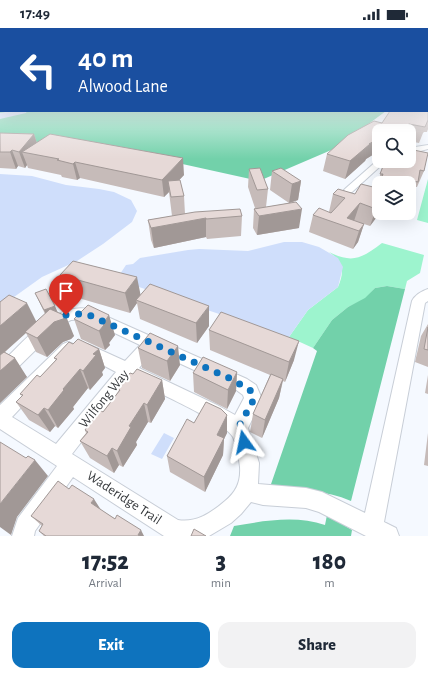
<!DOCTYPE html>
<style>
:root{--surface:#fff;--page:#f2f2f3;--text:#1f2937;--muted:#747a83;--accent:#0e73be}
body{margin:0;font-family:"Alegreya Sans",sans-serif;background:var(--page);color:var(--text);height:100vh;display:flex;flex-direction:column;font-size:15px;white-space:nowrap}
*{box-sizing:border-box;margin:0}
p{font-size:13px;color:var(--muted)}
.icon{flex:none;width:22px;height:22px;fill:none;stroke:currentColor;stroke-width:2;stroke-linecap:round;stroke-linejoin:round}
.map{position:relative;height:508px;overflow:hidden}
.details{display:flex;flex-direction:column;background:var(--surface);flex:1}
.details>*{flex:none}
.guide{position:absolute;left:0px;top:0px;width:428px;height:84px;box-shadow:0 4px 16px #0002;background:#1a4fa0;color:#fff;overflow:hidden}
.fabs{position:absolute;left:372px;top:96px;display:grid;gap:8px}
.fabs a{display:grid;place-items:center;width:44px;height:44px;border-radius:8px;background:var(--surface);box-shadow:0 4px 16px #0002;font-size:20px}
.pin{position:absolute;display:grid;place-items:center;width:34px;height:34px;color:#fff;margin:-41px -17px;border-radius:50% 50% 50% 0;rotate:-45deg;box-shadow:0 0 4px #0007}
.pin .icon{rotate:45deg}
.me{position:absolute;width:44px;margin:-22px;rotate:348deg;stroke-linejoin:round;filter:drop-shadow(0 0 3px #0008)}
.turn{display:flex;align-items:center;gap:14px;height:84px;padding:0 12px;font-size:18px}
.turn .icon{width:52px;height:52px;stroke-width:2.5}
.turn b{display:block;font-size:28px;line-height:34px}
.eta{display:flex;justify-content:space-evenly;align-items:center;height:68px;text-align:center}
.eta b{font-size:24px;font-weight:800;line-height:28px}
.action{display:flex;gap:8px;margin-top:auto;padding:8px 12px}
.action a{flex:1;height:46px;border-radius:12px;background:var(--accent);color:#fff;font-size:16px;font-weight:800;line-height:46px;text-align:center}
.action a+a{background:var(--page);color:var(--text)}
.status{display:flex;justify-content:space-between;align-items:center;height:28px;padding:0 20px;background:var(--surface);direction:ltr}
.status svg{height:11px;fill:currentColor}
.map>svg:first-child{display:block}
</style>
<div class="status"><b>17:49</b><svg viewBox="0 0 49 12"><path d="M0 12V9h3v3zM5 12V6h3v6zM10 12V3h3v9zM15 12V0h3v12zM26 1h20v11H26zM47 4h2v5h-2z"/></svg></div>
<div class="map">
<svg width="428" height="508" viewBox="0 0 428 508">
<rect width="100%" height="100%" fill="#f5f9ff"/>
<path fill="#9df4ce" d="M428,151V195L417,192Z
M382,215L424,227L420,245L407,253L405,261L387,258L375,260L365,271L348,279L332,292L313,320L289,309L308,282L338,259C345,243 343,234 329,224C353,236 362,230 382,215Z"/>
<path fill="#72d1aa" d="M0,59L1,83H386L336,120L259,153L128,124L0,115Z
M387,258L405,261L351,473C326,462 297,462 270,459L317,323L313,320L332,292L348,279L365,270L375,260Z
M327,487L352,502L351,508H230L234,498C263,493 296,487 325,497Z"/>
<path fill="#cfdefb" d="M0,146L32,148L66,157L99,161L114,164L131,172L137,183L132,194L103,216L77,233L42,249L0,279Z
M284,214H302L319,219L338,230L343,239L338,259L308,282L289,309L285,310L234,291L136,258L120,246L126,237L133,236L140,230L188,222L199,221L248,223Z
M164,405L174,410L162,431L151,426Z"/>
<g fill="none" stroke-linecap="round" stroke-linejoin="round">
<path fill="#cfdefb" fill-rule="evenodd" d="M11,83H27L26,85L0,91V85Z"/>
<g stroke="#c8ced7" stroke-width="2">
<path id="minor" d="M428,117V121L409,126V120Z
M379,131V133H386L352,164H346L344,162L346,160Z
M428,261V273L425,275L384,494L396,500L399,508H366L319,484L306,480L263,477L251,474L241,486L231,495L209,508H164L73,449L35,503L34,508H12L18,490L57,438L0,401V377L63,316L68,314L73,316L76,320L73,324L12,389L56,416L116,344L82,326L79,322L82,318L87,316L92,318L125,333L140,317L85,291L71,292L61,297L6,351L0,353V336C23,315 57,271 92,282L247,351L256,357L262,371L248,400L259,435L258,456L306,460L322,464L365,485L412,273C415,267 422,263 428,261ZM153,323L235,361L243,367L244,370L235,387L217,377L139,340ZM130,351C150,361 225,394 233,409C237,418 239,430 240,439C241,454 236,464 225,473C211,485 196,495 178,492L72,426Z"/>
</g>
<use href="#minor" fill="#fff" fill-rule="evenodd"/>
</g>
<path fill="#c6bbb9" d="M428,76V101L427,104H424L423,105L419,115L409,113V103H379V123L366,131L365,133L345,151L323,143L327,126L382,95L427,83Z
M0,105L34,106L37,115L184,147L179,152L184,168L185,186L242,188L241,208L207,211L206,209L154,220L151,212L148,192L172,188L169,164L164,169L80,150L77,152L62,149L61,147L28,140L27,137L25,140L18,138L16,141L0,140Z
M385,133L424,143L417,159H415L411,171L409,170V155H379V185H397L395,190L379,186L370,198L364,196L358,214L353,221L309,204L313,187L329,184L333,166H355L376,159Z
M249,141L268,161L266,179L289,175L270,162L272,143L301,153L298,172L290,175L299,200L257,207L253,200L254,181L255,180L248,159Z
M60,247L140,267L209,298L197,315L140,291L137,275L130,285L68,267Z
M35,265L58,285L74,308L71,311L63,314L47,329L36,324L26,305L5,324L27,349L0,375V274L36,294L45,286Z
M74,291L115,307L109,315L110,317L105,322L81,311Z
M428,296V339L415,334L421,308Z
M209,302L294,332L285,354L283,353L279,370L262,410L250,404L253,386L270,347L210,322Z
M73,316L99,321L105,340L102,344L103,347L90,362L88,360L73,379L74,381L58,400L55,398L50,404L29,392L16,374L22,368L20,366L40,349L56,332L54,330Z
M138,320L180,337L170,353L142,340Z
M237,344L236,363L227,381L194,364L193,345Z
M133,346L162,352L165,371L151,395L148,394L136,414L137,417L123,439L119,437L114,445L90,430L80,413L86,405L85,402L103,384L118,364L117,361Z
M428,347V366L425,365Z
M227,387V405L224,411L223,427L205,464L170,444L167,428L194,395Z
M428,405V438L424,437Z
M101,482L144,508H44L39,503L42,498L31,488Z"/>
<path fill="#a19896" d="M409,96L407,103H399Z
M34,106L39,122L22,124L27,137L25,140L19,124Z
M379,110V123L366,131L365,133L345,151L350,133L369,116Z
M12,122L18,138L16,141L10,124Z
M183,130L184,147L169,163L168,153L169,164L164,169L162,152Z
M75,134L80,150L77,152L73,136Z
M301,153L298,172L289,175L292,156Z
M360,175L354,193L347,190Z
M379,177V186L370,198L376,181Z
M302,181L299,200L257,207L259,188Z
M206,190V209L154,220L151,200Z
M364,196L358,214L353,221L359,203Z
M137,249L141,269L136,272L137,275L130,285L125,265Z
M27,275L37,295L0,328V298Z
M55,278L58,285L47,290L44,282Z
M209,278V298L197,315L196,295Z
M109,287L115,307L109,315L110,317L105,322L99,303Z
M66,288L74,308L71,311L63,314L47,329L37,310L54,294Z
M299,313L294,332L285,354L289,334Z
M178,318L180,337L170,353L167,333Z
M99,321L105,340L102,344L103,347L90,362L83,343L93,326Z
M15,330L27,349L0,375V343Z
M80,341L88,360L73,379L74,381L58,400L48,382L63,361Z
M237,344L236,363L227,381L228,362Z
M283,351L279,370L262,410L265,392Z
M162,352L165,371L151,395L147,377Z
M144,375L148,394L136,414L137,417L123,439L117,423L129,398Z
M44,380L55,398L50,404L38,387Z
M227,387V405L224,411L223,427L205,464L204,449L217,407Z
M112,420L119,437L114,445L107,428Z
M35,432L48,448L17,489L11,507L0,499V476Z
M94,471L103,485L91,475Z
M141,502L144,508H139L138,507Z"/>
<path fill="#e6d9d7" stroke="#a19896" d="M427,76H428V92L425,99L409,96L399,103H395L391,102L390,103H379V110L369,116H370L350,133L327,126L348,107L374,93L382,95L390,83H427Z
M0,105L34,106L19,124L12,122L10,124H0Z
M50,106L183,130L162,152L75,134L73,136L57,132L59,131L22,124Z
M409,121L428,125L424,143L420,142L418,154L398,150L396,155H379V177L376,181L360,175L347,190L364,196L359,203L313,187L319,180L331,185L345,170L333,166L338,161L355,166L361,156L377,160L383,146H380L385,133H409Z
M260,140L268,161L257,162L249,141Z
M281,140L301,153L292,156L272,143Z
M180,152L184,168L171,169L168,153Z
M296,174L302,181L259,188L254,181Z
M240,181L242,188L206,191V190L151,200L148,192L195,184Z
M73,233L137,249L125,265L60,247Z
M150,256L209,278L196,295L136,272Z
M46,261L55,278L44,282L35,265Z
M9,267L27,275L0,298V274Z
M88,277L109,287L103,296L104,297L99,303L74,291Z
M50,281L66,288L63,291L54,294L37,310L25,304Z
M221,284L299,313L289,334L209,302Z
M428,299V322L424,321Z
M150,305L178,318L167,333L138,320Z
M78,311L99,321L93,326L96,327L83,343L80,341L63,361L64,362L48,382L44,380L38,387L16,374L23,367L20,366L37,347L40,349L57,331L54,330L69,314L73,316Z
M4,324L15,330L0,343V327Z
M203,329L237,344L228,362L193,345Z
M137,341L162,352L147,377L144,375L129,398L131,399L117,423L112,420L107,428L80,413L88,404L85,402L100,382L103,384L120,362L117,361L130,345L133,346Z
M271,346L283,351L265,392L253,386Z
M206,374L221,381L227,387L217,407L224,410L204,449L167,428L187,391L194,395Z
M0,414L26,430L28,428L35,432L0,476Z
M58,453L69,461L72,457L94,471L91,475L115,491L117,487L141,502L138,507L140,508H46L39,503L43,496L31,488Z
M194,501L206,508H191Z"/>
<linearGradient id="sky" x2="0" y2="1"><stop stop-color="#9ec5f0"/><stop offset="0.45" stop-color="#fafcff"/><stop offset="1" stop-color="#fafcff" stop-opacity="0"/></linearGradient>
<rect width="428" height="131" fill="url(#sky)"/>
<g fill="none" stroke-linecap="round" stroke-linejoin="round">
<path stroke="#0e73be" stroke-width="7" stroke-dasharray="0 12.6" d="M66,287L79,286H87L229,350L250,362L254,371L238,400L244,414"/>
</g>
<g text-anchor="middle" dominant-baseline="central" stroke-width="4" stroke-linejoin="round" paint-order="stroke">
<g font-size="14" fill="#35383b" stroke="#fff">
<text transform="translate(104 371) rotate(-51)">Wilfong Way</text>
<text transform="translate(124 470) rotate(33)">Waderidge Trail</text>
</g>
</g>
</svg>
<div class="fabs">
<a><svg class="icon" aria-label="search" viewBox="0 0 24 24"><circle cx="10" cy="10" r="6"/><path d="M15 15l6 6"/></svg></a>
<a><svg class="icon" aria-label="layers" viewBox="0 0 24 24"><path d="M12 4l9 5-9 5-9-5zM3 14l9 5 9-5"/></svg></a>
</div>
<div class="pin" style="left:66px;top:287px;background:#d93025"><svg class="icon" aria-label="arrive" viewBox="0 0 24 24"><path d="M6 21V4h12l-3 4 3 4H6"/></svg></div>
<svg class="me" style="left:244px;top:414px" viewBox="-20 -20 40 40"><path d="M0-17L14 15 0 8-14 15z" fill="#0e73be" stroke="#fff" stroke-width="4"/></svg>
<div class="guide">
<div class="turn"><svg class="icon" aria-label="left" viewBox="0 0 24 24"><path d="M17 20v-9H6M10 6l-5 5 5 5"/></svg><div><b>40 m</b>Alwood Lane</div></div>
</div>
</div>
<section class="details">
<div class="eta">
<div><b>17:52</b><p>Arrival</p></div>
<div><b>3</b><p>min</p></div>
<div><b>180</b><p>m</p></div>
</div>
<div class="action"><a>Exit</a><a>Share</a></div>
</section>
